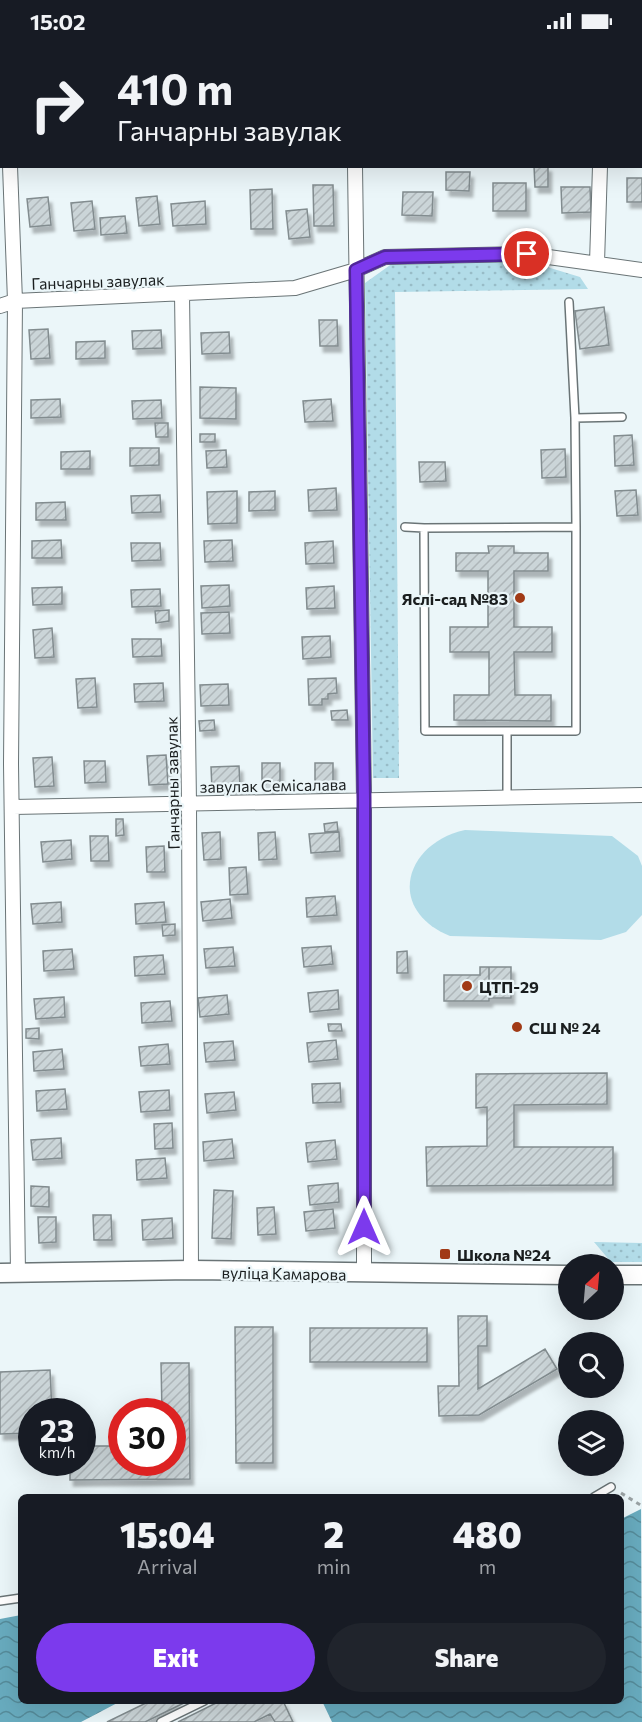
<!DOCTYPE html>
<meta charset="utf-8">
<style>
:root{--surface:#171b24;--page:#20242c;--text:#f1f3f6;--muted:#9ea1a6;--accent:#7c3aed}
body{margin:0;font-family:Commissioner,sans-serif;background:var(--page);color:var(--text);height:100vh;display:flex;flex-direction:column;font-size:22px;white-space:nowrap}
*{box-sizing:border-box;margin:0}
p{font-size:20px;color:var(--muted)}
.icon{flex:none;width:33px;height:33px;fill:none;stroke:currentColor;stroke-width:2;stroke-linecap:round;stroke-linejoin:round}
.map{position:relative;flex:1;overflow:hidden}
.sheet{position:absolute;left:18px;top:1452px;width:606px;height:210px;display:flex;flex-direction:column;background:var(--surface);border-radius:9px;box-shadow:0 6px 24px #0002}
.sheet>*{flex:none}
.guide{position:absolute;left:0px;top:0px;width:642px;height:126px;box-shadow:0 6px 24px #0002;background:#171b24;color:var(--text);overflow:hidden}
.needle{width:39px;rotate:26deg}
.buttons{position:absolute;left:558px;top:1212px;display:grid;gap:12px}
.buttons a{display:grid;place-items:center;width:66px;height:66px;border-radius:50%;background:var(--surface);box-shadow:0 6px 24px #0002;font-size:30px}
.speed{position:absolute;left:18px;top:1356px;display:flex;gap:12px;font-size:30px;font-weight:700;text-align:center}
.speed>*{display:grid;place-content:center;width:78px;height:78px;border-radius:50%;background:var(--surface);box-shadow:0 6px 24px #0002;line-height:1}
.speed small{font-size:15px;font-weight:400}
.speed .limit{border:9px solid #d22;background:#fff;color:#111}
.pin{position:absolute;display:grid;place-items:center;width:51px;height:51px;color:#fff;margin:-26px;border:3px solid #fff;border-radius:50%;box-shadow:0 2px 6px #0007}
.me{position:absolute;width:66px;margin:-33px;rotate:0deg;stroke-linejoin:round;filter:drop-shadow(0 0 4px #0008)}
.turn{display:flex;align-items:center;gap:21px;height:126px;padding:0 18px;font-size:27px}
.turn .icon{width:78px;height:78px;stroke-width:2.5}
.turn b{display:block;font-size:42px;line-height:51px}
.eta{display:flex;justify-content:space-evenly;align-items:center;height:102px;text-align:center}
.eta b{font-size:36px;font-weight:800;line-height:42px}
.button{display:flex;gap:12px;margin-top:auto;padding:12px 18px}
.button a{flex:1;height:69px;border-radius:36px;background:var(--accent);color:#fff;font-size:24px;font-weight:800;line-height:69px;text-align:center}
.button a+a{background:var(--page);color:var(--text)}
.status{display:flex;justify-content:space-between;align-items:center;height:42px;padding:0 30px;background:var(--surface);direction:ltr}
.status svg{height:16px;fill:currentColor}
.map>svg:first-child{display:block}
</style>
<div class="status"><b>15:02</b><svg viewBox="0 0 49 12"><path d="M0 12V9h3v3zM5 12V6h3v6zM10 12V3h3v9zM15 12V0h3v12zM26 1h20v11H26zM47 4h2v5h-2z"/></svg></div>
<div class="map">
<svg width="642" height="1680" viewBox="0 0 642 1680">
<defs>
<pattern id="grass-dots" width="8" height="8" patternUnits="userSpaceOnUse" patternTransform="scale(1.5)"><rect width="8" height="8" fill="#b2dce8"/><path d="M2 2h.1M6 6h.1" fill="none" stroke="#98bcc7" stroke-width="1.8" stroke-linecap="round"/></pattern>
<pattern id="water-waves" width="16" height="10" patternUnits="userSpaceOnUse" patternTransform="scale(1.5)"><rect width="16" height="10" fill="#68abbe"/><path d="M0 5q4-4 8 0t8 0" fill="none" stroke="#558b9a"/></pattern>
<pattern id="building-hatch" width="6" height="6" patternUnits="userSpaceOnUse" patternTransform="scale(1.5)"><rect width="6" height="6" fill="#cbd5d8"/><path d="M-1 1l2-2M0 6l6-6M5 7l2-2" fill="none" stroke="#aeb6b9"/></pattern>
<filter id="shadow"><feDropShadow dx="3.5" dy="6" stdDeviation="1.5" flood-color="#0004"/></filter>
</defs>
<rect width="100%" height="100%" fill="#ebf6f9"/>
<path fill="url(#grass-dots)" d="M524,218L580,235L588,247L395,250L399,736H373L365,241L393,221Z
M594,1200L642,1201V1220H611Z"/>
<path fill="#b2dce8" d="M465,788L612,794L638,814L642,824V873L626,890L601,898L450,894C385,867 405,801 465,788Z"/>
<path fill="url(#water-waves)" d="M641,1467L642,1680H332L322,1659H621V1477Z
M21,1573V1659H121L81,1680H0V1577Z"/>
<path fill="url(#building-hatch)" stroke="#828c8f" stroke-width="1.5" filter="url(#shadow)" d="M534,124H548V145H535Z
M446,130H470L469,149L446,148Z
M627,136H642V160H627Z
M493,141H526V169H493Z
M313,143H333L334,184H314Z
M561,145H590L591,170L562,171Z
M272,147L273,187H251L250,148Z
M403,150H433L432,174L402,173Z
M157,154L160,182L139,184L136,156Z
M48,155L51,183L30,185L27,157Z
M92,159L95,187L74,189L71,161Z
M205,159L206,182L173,184L171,162Z
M307,167L310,195L289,197L286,169Z
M125,174L127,191L101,193L100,176Z
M604,265L609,303L580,307L575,269Z
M319,278H337L338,304H320Z
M48,287L50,316L31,317L29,288Z
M161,288L162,306L133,307L132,289Z
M229,290L230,311L202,312L201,291Z
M105,299V316L76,317V300Z
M200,345L236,346V377L200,376Z
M60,357L61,375L31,376V358Z
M331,357L333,379L305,380L303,359Z
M161,358L162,376L133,377L132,359Z
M155,381H168V395H156Z
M200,392H215V400H200Z
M632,393L634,423L615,424L614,394Z
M130,406H159V423L130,424Z
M565,407L566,435L542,436L541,408Z
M226,408L227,425L207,426L206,409Z
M90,409V427H61V410Z
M419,420H445L446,439L420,440Z
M336,446L337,468L309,469L308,448Z
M636,448L638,473L617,474L615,449Z
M237,449V481L208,482L207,450Z
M275,449V468L249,469V450Z
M160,453L161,470L132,471L131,454Z
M65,460L66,478H36V461Z
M61,498L62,516H32V499Z
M232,498L233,519L205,520L204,499Z
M333,499L334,521L306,522L305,501Z
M131,501H160L161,518L132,519Z
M488,504H514V511H548V529H514V585H552V610H514L515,653H551V679L454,678V653H489V610H450V585H488V529H456V511H489Z
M229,543L230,564L202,566L201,544Z
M334,544L335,566L307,567L306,546Z
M62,545V562L33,563L32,546Z
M160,547L161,564L132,565L131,548Z
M169,568V579L156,581L155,569Z
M229,570L230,591L202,592L201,571Z
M52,586L54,615L35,616L33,588Z
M330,594L331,615L303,617L302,595Z
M132,597H161L162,614L133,615Z
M95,636L97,665L78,666L76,637Z
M336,636L337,651L328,652V657H322V663H309L308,637Z
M163,641L164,659L135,660L134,642Z
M228,642L229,663L201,664L200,643Z
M347,668L348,678H332L331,669Z
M214,678L215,688L200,689L199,679Z
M166,713L168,742L149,743L147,714Z
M52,715L54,744L35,745L33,716Z
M84,719H105L106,740L85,741Z
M262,721H280V747L262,748Z
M315,721H333V747L315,748Z
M239,724L240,745L212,747L211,725Z
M116,777H123L124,793L116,794Z
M337,780L338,789L325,790L324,782Z
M220,790L221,817L204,818L202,791Z
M275,790L277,817L259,818L258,791Z
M339,790L340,809L311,811L309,792Z
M90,794H108L109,819H91Z
M71,798L72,817L43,820L41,800Z
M164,804L165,830H147L146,805Z
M246,825L248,852L230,853L229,826Z
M335,854L337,873L307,875L306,856Z
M230,857L232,876L203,879L201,860Z
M61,860L62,880L33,882L31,862Z
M164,860L166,880L136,882L135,862Z
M175,882V893L163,894L162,883Z
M331,904L333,922L304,925L302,906Z
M233,905L235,924L206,926L204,907Z
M72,907L74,927L44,929L43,909Z
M407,909L408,931H397V910Z
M163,913L165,932L135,934L134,915Z
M480,925H489V959H444V933H480Z
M489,925H511V956H489Z
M338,948L339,967L310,970L308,951Z
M227,953L229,972L200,975L198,956Z
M64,955L65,975L36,977L34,957Z
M170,959L172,979L142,981L141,961Z
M328,982H341L342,989H329Z
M39,986V997L26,996V987Z
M336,998L338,1017L309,1020L307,1001Z
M233,999L235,1018L206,1020L204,1001Z
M168,1002L170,1022L141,1024L139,1005Z
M62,1007L64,1027L34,1029L33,1010Z
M607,1031V1062L514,1063V1105H613V1143L427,1144L426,1105L487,1104V1065L476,1066V1032Z
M340,1041L341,1060L313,1061L312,1042Z
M65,1047L67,1067L37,1069L36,1049Z
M169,1048L170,1068L141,1070L139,1050Z
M234,1050L236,1068L207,1071L205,1052Z
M172,1081L173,1106L155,1107L154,1082Z
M61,1096L62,1116L33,1118L31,1098Z
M232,1097L234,1116L204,1119L203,1100Z
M335,1098L337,1117L308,1120L306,1101Z
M165,1116L167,1136L137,1138L136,1118Z
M338,1141L339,1160L310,1163L308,1144Z
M31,1144L49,1145V1165L31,1164Z
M214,1148L233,1149L231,1197L212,1196Z
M274,1165L276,1192L258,1193L257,1166Z
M333,1167L335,1186L306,1189L304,1170Z
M93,1173H111L112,1198H94Z
M38,1175H56V1200L39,1201Z
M172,1176L173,1196L143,1198L142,1178Z
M458,1274H487V1304H478V1347L545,1307L557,1327L479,1373L439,1374L438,1344H459Z
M235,1285H273V1421H236Z
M310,1286H427V1320H310Z
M161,1321H189L190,1437L70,1438V1420H82V1404H122V1420H172V1370H162Z
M50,1328L52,1370H32V1391L0,1392V1330Z
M150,1659H188L145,1680H107Z
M220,1659H283L293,1680H275L270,1672L254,1680H178Z"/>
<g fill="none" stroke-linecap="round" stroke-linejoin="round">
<g stroke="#6a7476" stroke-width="10">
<path id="service" d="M575,376L622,375
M405,485L424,486L425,689H507V755
M424,486L576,485L575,376L569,260
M507,689H576V485
M594,1455L611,1445
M0,1559L21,1556
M161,1680L204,1659"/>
</g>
<g stroke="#6a7476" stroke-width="16">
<path id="minor" d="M6,0V2
M353,0V2
M640,21H642
M10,124L15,259L11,722L18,1231
M355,124L364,757V1232
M597,221L600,124
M182,252L189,761L191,1228
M0,264L15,259L295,246L356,228L385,215L527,212L642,228
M13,765L642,753"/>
</g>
<g stroke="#6a7476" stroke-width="21">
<path id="tertiary" d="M0,1231L191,1228L568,1233
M614,1233H642"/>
</g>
<path stroke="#9aa2a4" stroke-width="3" stroke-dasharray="4.5 4.5" stroke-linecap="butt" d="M621,1451L642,1464"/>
<use href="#service" stroke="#fff" stroke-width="7"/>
<use href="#minor" stroke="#fff" stroke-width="14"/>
<use href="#tertiary" stroke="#fff" stroke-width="18"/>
</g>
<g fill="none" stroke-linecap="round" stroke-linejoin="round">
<g stroke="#51269a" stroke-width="15">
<path id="route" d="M364,1185V757L356,228L385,215L527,212"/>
</g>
<use href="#route" stroke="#7c3aed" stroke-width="10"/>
</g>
<g fill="#a13a16" stroke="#ebf6f9" stroke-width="2">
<circle cx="520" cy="556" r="6"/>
<circle cx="467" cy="944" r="6"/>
<circle cx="517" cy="985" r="6"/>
<rect x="439" y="1206" width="12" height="12" rx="3"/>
</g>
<g text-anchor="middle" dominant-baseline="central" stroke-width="4.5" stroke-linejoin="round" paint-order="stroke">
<g font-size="16" fill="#1a1e1f" stroke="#ebf6f9">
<text transform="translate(98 239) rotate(-2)">Ганчарны завулак</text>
<text transform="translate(172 741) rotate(-91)">Ганчарны завулак</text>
<text transform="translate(273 743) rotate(-1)">завулак Семісалава</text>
<text transform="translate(284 1231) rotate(1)">вуліца Камарова</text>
</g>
<g font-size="16" font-weight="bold" fill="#1a1e1f" stroke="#ebf6f9" text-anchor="start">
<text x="508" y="556" text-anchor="end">Яслі-сад №83</text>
<text x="479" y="944">ЦТП-29</text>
<text x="529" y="985">СШ № 24</text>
<text x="457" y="1212">Школа №24</text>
</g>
</g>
</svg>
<div class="buttons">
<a><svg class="needle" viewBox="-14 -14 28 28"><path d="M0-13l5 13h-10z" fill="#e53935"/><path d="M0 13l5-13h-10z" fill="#9ea1a6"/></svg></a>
<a><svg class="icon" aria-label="search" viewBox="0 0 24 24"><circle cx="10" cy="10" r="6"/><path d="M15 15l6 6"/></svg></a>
<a><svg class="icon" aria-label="layers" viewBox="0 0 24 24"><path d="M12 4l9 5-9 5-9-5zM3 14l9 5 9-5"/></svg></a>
</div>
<div class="speed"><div>23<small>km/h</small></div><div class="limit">30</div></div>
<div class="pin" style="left:527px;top:212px;background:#d93025"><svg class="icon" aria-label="arrive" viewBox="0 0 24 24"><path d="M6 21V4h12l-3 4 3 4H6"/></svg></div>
<svg class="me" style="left:364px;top:1185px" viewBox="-20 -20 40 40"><path d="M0-17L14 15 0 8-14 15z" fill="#7c3aed" stroke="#fff" stroke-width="4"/></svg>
<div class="guide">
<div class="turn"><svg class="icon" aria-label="right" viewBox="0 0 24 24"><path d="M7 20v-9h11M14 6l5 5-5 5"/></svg><div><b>410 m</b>Ганчарны завулак</div></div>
</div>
<section class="sheet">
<div class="eta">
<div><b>15:04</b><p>Arrival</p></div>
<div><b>2</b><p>min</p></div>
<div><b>480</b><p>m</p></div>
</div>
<div class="button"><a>Exit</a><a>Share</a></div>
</section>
</div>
